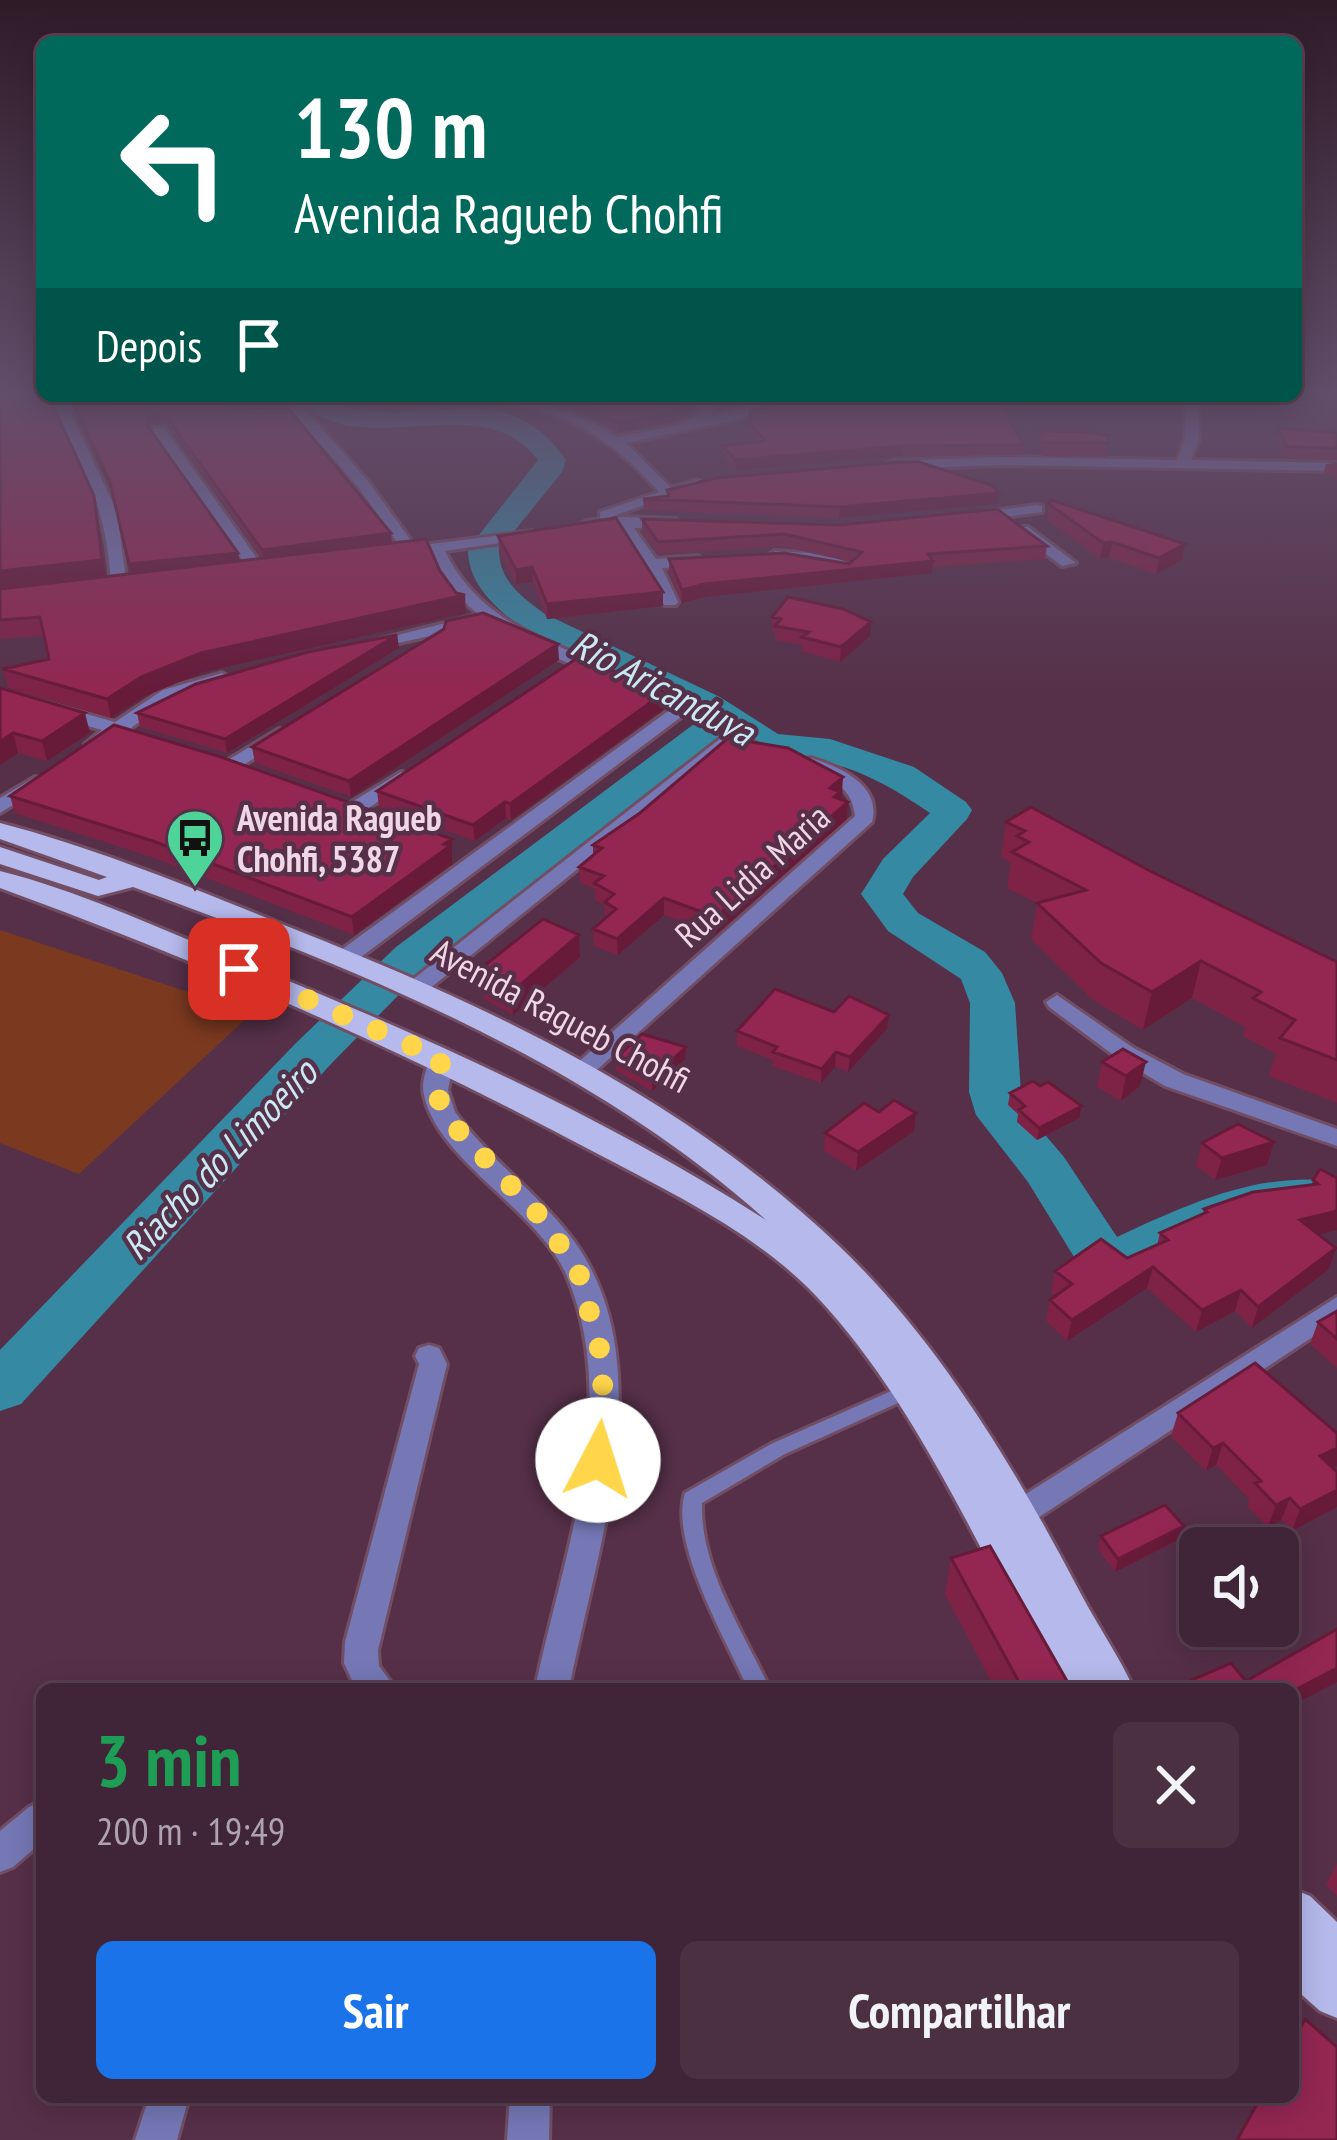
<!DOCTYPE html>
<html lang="pt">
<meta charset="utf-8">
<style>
:root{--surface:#402437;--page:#4b3042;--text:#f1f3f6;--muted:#aea4ad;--line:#594152;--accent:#1a73e8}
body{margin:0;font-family:"PT Sans Narrow",sans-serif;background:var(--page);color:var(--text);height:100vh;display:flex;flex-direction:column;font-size:45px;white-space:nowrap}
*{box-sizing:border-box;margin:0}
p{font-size:39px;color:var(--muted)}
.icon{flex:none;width:66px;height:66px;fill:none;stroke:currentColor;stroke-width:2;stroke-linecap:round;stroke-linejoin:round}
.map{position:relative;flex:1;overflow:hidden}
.sheet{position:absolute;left:36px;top:1683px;width:1263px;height:420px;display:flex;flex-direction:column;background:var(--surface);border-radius:18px;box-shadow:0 6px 30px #0003,0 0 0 3px var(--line)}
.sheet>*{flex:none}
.banner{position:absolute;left:36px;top:36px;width:1266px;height:366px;border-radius:18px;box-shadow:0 6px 30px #0003,0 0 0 3px var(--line);background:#00695c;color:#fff;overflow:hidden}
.tools{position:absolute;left:1179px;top:1527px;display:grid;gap:24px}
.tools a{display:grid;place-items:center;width:120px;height:120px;border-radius:18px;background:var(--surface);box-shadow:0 6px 30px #0003,0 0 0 3px var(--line);font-size:60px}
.pin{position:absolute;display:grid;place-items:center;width:102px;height:102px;color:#fff;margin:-51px;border-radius:24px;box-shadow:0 6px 18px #0006}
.me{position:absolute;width:132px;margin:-66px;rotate:5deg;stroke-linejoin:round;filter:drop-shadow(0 0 9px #0008)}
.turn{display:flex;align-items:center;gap:42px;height:252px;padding:0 60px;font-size:54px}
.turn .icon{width:156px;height:156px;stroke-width:2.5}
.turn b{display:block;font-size:84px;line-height:102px}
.then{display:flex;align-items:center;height:114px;padding:0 60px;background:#0003;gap:24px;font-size:45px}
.round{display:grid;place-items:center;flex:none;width:126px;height:126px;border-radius:18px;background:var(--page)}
.head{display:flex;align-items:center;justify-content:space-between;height:204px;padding:0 60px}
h1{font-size:72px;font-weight:700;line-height:90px;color:#1e9e55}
.action{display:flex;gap:24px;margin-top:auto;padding:24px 60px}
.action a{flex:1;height:138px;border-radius:18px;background:var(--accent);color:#fff;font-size:48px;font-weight:700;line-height:138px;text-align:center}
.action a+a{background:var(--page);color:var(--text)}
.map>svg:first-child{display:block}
</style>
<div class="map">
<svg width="1337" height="2140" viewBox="0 0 1337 2140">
<rect width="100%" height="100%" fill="#563049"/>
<path fill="#7b3920" d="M0,930L252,1013L79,1174L0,1143Z"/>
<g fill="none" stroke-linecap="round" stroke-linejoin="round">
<path fill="#3589a2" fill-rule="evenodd" d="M294,396C328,396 337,408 367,411C447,420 510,380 566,460L562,472L499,550C499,581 522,597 545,614L720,697L778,734L830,739L914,767L966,802L972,810L967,819L913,877L903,894L918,913L985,952L1002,973L1015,1003L1022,1108L1064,1157L1117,1237C1189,1204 1255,1172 1337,1181V1217C1239,1206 1209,1251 1125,1277L1111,1278L1079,1265L1028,1182L976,1115L969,1092L970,1003L961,979L888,931L861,894L883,859L930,813C898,791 866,772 827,762C784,750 769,761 727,734L428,965L330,1065L21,1404L0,1411V1350L296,1043L396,947L702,718C641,679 467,634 468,549L538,460C480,382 358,469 294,396Z"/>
<g stroke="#724e65" stroke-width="6">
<path id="service" d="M914,1381L920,1383L923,1388L920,1393L785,1454L702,1503C700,1568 743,1631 770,1689H748C727,1642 669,1543 685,1493L771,1444Z"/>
</g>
<g stroke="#724e65" stroke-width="6">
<path id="minor" d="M479,396C528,396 575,409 617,437L678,425L700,413V404L675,396L712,399V417C742,409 786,391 815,403L626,443L671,488L697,480L704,484L605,519L600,518V512L659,492C624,452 586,422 534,409C516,404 494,404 479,396Z
M965,396H1082L1076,400L969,403L962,399Z
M1177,396H1193L1198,400L1199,438L1191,460L1337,463V471L1002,465L892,469L885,465L892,461L1002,457L1177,460L1185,438V402Z
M110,402V408L105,409L70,412L117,512L127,587L119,592L111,587C108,517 88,474 57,413L0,417V409Z
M292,406H302L368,481L415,546L533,531V537L528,539L445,551C477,618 544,642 610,666V674C595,675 580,667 566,662C508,639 458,612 431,553L396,556L394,553L401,548L358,487L292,412Z
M154,428H164L266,571L264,574H252L152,431Z
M1037,505L1042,506V512L975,521L968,517L975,513Z
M622,517L676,519V525L671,527L634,528L656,559L698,556L706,561L698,566L662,568L678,602L676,605H664L644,564L619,529L586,531L578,526L586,521Z
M1018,527H1028L1076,563L1062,566L1018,533Z
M775,551L827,554L857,567L849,572L825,564L769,559L767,556Z
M473,616L481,621L479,625L367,650L358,645Z
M222,673L231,678L228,682L175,698L132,727L133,735H120L94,750L85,744L102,730L0,701V690L115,722L163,690Z
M637,677L697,705L353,963H337L334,958L337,953L675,706L631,686V678Z
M279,729L286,731V739L237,769H223L220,765Z
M721,738L749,739L758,745L749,751L725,750L423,994H407L404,989L407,984Z
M811,758C841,767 882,786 872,822L589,1077H573L569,1072L573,1067L855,816C852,786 830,778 804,768V760Z
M401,772L408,774V782L361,813H347V805Z
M35,777L42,779V787L0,813V798Z
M1057,995L1132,1047L1183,1074L1337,1129V1146L1165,1086L1116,1057L1049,1007L1046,1002Z
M442,1051L454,1059L448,1090L455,1112C490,1160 539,1194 574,1241C664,1365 595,1554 569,1689H535C562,1557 623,1406 566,1274C538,1210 437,1160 424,1095C421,1083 426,1070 430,1059Z
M1337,1297V1321L1018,1531L1007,1535L996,1531L991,1522L996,1513Z
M429,1345L439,1348L447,1364L378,1650L379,1666L396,1689H356L344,1663L345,1642L419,1364L415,1356L419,1348Z
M42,1801V1842L13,1867L0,1872V1831L29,1807Z
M149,2097H189L177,2140H135Z
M510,2097H550L549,2140H507Z"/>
</g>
<g stroke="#724e65" stroke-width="6">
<path id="primary" d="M0,823C97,848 205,893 299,931C493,1008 685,1099 838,1245C940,1342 1016,1470 1081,1594C1098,1626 1119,1656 1134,1689H1057C983,1562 926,1420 828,1309C767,1238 677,1196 596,1153C404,1050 205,963 0,888V871C76,890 151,925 223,954C408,1029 598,1112 766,1220C585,1059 357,969 133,887L98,896L0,864V847L99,880L107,877L0,839Z
M1293,1889L1310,1896L1337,1922V2018L1320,2011L1293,1987Z"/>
</g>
<use href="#service" fill="#7578b5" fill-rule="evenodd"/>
<use href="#minor" fill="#7578b5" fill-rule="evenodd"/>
<use href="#primary" fill="#b5b9eb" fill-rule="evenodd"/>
</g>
<path fill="#7e2246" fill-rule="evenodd" d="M0,394H42V396H157L51,403L94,496L106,576L131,573L112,492L77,416L75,406L234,410L392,543L440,571L466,613L204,672L145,696L111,718L8,688L3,669L49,659L44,636L0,639ZM160,423L168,425L262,558L240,561L238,553L150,427Z
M520,396H688L696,398L695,407L676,421L618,432L580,411Z
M750,411L1023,445L1021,455L902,456L736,470L722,457V446L757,442L750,433Z
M1278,428L1337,433V460L1284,458L1276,440Z
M1041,431L1109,436L1106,457L1042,456L1039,445Z
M1337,463V481L1334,476L1323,475L1326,464Z
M667,490L997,504L839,518L644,510L643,499L667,496Z
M1049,504L1185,544L1182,560L1156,574L1109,558L1100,559L1047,520Z
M642,519L1047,546L1045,559L933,567L932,573L705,597L682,603L669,572V559L851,562L784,547L658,554L642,532Z
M498,536L663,606L547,619L533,582L516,584L499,550Z
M772,617L870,636L840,662L801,651L802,645L775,640V632L772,631Z
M397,635L399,648L227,753L140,727L137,713Z
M559,660L351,797L255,763L252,747Z
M0,688L90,733L47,761L18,753L0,765Z
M665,692V708L511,820L506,818L475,841L379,807L377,791Z
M842,793L840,799L847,819L716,934L664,915L618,955L594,946L593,929L605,918V905L595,900V889L580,883L579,867L593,855V845Z
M10,796L453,856L452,857V864L354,935L157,859L15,813Z
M1006,822L1152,872L1337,962V1103L1269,1076L1276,1054L1243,1036L1245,1027L1192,998L1143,1030L1093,1000L1031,939L1037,903L1007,888L1011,863L1001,857Z
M579,935L580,957L513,1015L484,999L482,977L484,975V966Z
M834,1012L889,1015L887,1029L848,1072L835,1067L821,1083L772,1066L773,1060L737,1046V1031Z
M686,1047L685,1059L652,1091L616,1071V1058Z
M1102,1062L1140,1086L1121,1101L1097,1087Z
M1010,1093L1079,1118L1037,1140L1017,1122L1018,1114L1008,1105Z
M879,1112L914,1131L856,1171L824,1151L825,1133Z
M1274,1142L1267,1165L1215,1180L1196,1166L1202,1143Z
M1320,1169L1319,1234L1336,1248L1329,1269L1252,1328L1235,1311L1196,1332L1147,1288L1067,1341L1046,1321L1050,1300L1056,1296L1051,1292L1055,1271L1127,1258L1157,1245L1160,1233L1203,1214L1204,1209L1311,1185Z
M1337,1311V1368L1310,1344L1318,1322Z
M1178,1413L1337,1466L1333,1468L1337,1472V1507L1292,1531L1281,1520L1268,1527L1247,1506L1249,1499L1216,1465L1206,1471L1171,1436Z
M1101,1536L1180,1539L1115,1572L1098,1549Z
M951,1558L1071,1689H995L945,1594Z
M1337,1863V1896L1326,1885Z"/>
<path fill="#671b39" d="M696,398L695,407L676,421L618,432V423Z
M158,413L160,423L150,427L146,424L148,417Z
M902,446V456L736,470V460Z
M999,493L997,504L839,518L840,507Z
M94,496L106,578L0,589V571Z
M391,533L392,544L264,561L262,550Z
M1112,542L1109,558L1100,559L1103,543Z
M1185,544L1182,560L1156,574L1159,558Z
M238,553L240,563L131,575L129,564Z
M933,561L932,573L705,597L682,603V590L705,584Z
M532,567L533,582L516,584V570Z
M663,592V606L547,619V604Z
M465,595L466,613L204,672L145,696L111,718L107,699L141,677L201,653Z
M871,622L870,636L840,662L841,647Z
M397,635L399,648L227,753L225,739Z
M558,644L559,660L351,797L349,781Z
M665,692V708L511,820L510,804Z
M85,713L90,733L47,761L42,741Z
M13,733L18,753L0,765V742Z
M843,777L842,793L839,808L830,788Z
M505,802L506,818L475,841L473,825Z
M848,802L847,819L716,934V917Z
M452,839V864L354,935L352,917Z
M664,898V915L618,955L617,939Z
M579,935L580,957L513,1015L512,992Z
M1201,961L1192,998L1143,1030L1152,992Z
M889,1015L887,1029L848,1072L850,1057Z
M686,1047L685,1059L652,1091V1079Z
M836,1052L835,1067L821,1083L822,1069Z
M1146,1062L1140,1086L1121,1101L1126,1076Z
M1082,1106L1079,1118L1037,1140L1039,1128Z
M916,1113L914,1131L856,1171L858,1152Z
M1274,1142L1267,1165L1215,1180L1222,1158Z
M1337,1211V1230L1293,1241L1300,1220Z
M1336,1248L1329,1269L1252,1328L1258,1307Z
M1153,1267L1147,1288L1067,1341L1072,1320Z
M1241,1290L1235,1311L1196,1332L1202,1310Z
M1223,1443L1216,1465L1206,1471L1213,1448Z
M1337,1448V1466L1312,1478L1320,1456Z
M1337,1490V1507L1292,1531L1300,1509Z
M1290,1498L1281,1520L1268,1527L1276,1505Z
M1184,1526L1180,1539L1115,1572L1118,1559Z
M1337,1668V1682L1293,1705V1691Z"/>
<path fill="#932751" stroke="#671b39" stroke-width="3" d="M231,396L234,410L287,407L391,533L262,550L166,416L158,413L148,417L146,424L238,553L129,564L110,482L75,406Z
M555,396H688L696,398L676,412L618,423L579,402Z
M998,397L1023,445L902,446L736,460L722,446L765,441L750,423V411L782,402Z
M51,402L94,496L102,560L0,571V406Z
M1278,428L1337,433V448L1287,447Z
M1041,431L1090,432L1109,436L1108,443L1043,442Z
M900,462H919L991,485L999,493L840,507L643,499L669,496L667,490L716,478Z
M1051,500L1185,544L1159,558L1112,542L1103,543L1049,504Z
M997,509L1047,546L928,554L933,561L705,584L682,590L669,559L784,553L849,564L862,552L784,534L658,542L642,519L840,525Z
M616,518L663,592L547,604L532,567L516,570L498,536Z
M426,539L440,571L456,593L465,595L201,653L141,677L107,699L3,669L49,659L40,617L0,620V589Z
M788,597L843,609L871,622L841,647L802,637L809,632L775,626L781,619L772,617Z
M483,613L558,644L349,781L252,747L444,629L446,621Z
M397,635L225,739L137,713L196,684L308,652Z
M579,657L665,692L510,804L505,802L473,825L377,791Z
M0,688L85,713L42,741L13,733L0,742Z
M114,725L218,756L452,839L444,844L450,846L352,917L153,841L10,796Z
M728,738L788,748L843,777L830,788L840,792L834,797L848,802L716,917L664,898L617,939L593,929L616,909L605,902L614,894L594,883L604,876L579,867L602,848L593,845L640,813Z
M1031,807L1152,872L1337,962V1060L1280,1038L1295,1020L1253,998L1261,992L1201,961L1152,992L1101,963L1037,903L1086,890L1012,852L1029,842L1017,836L1025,831L1006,822Z
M543,919L579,935L512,992L482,977L492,970L484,966Z
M775,989L834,1012L849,996L889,1015L850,1057L836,1052L822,1069L773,1052L777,1047L737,1031Z
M642,1034L686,1047L652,1079L616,1058Z
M1123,1049L1146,1062L1126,1076L1102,1062Z
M1033,1081L1040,1086L1048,1082L1082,1106L1039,1128L1019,1110L1025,1106L1010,1093Z
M894,1100L916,1113L858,1152L825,1133L864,1103L879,1112Z
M1238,1124L1274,1142L1222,1158L1202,1143Z
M1320,1169L1337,1178V1211L1300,1220L1336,1248L1258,1307L1241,1290L1202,1310L1153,1267L1072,1320L1050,1300L1072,1284L1055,1271L1101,1239L1127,1258L1168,1240L1160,1233L1207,1212L1204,1209L1253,1192L1318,1184L1313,1180Z
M1337,1311V1339L1318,1322Z
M1255,1363L1337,1433V1448L1320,1456L1337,1472V1490L1300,1509L1290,1498L1276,1505L1255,1483L1261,1481L1223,1443L1213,1448L1178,1413Z
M1165,1505L1184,1526L1118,1559L1101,1536Z
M990,1546L1071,1688L1070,1689H1011L1019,1682L951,1558Z
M1337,1629V1668L1293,1691V1689H1233L1239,1686L1233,1689H1180L1178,1686L1231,1663L1246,1681Z
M1305,2019L1337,2047V2140H1237L1261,2097H1293V2041Z"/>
<linearGradient id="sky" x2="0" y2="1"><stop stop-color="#2f1a28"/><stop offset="0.57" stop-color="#624e6a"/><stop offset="1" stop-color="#624e6a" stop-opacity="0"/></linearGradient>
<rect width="1337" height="693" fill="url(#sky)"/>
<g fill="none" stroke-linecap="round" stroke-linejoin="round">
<path stroke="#ffd54a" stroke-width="21" stroke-dasharray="0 37.8" d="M239,969L442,1059L435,1079L442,1113L539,1215L578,1270L604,1365L598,1460"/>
</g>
<defs>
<g id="bus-pin" transform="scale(3)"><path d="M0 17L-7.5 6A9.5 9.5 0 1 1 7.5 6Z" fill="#4ed399" stroke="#563049"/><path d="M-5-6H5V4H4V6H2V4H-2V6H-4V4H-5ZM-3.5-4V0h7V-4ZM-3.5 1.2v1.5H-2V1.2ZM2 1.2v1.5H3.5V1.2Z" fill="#111"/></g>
</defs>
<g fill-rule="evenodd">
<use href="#bus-pin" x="195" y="838"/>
</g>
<g text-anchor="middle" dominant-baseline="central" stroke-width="9" stroke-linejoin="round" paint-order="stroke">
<g font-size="36" font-weight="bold" fill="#efd7e5" stroke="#563049" text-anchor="start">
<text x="237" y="817">Avenida Ragueb<tspan x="237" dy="41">Chohfi, 5387</tspan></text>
</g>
<g font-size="36" fill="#efd7e5" stroke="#563049">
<text transform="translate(752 875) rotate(-42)">Rua Lidia Maria</text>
<text transform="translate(561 1015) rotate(28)">Avenida Ragueb Chohfi</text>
</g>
<g font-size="39" font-style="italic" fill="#cae9f4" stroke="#563049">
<text transform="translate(663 687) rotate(28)">Rio Aricanduva</text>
<text transform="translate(219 1159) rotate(-46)">Riacho do Limoeiro</text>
</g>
</g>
</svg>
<div class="tools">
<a><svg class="icon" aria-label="sound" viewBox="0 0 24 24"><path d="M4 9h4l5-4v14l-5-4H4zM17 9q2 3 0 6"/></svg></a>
</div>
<div class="pin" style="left:239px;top:969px;background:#d93025"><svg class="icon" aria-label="arrive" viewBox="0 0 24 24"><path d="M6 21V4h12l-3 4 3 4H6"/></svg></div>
<svg class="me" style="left:598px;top:1460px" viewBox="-20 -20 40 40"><circle r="19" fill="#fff"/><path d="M0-13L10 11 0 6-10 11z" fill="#ffd54a"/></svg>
<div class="banner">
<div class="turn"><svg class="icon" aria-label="left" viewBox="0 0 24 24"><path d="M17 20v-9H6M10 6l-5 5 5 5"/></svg><div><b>130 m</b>Avenida Ragueb Chohfi</div></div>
<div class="then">Depois<svg class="icon" aria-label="arrive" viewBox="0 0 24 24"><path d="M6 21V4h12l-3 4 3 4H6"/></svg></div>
</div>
<section class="sheet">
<div class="head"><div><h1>3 min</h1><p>200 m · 19:49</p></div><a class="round"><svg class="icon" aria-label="close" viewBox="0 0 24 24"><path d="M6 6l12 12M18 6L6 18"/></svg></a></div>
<div class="action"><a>Sair</a><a>Compartilhar</a></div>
</section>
</div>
